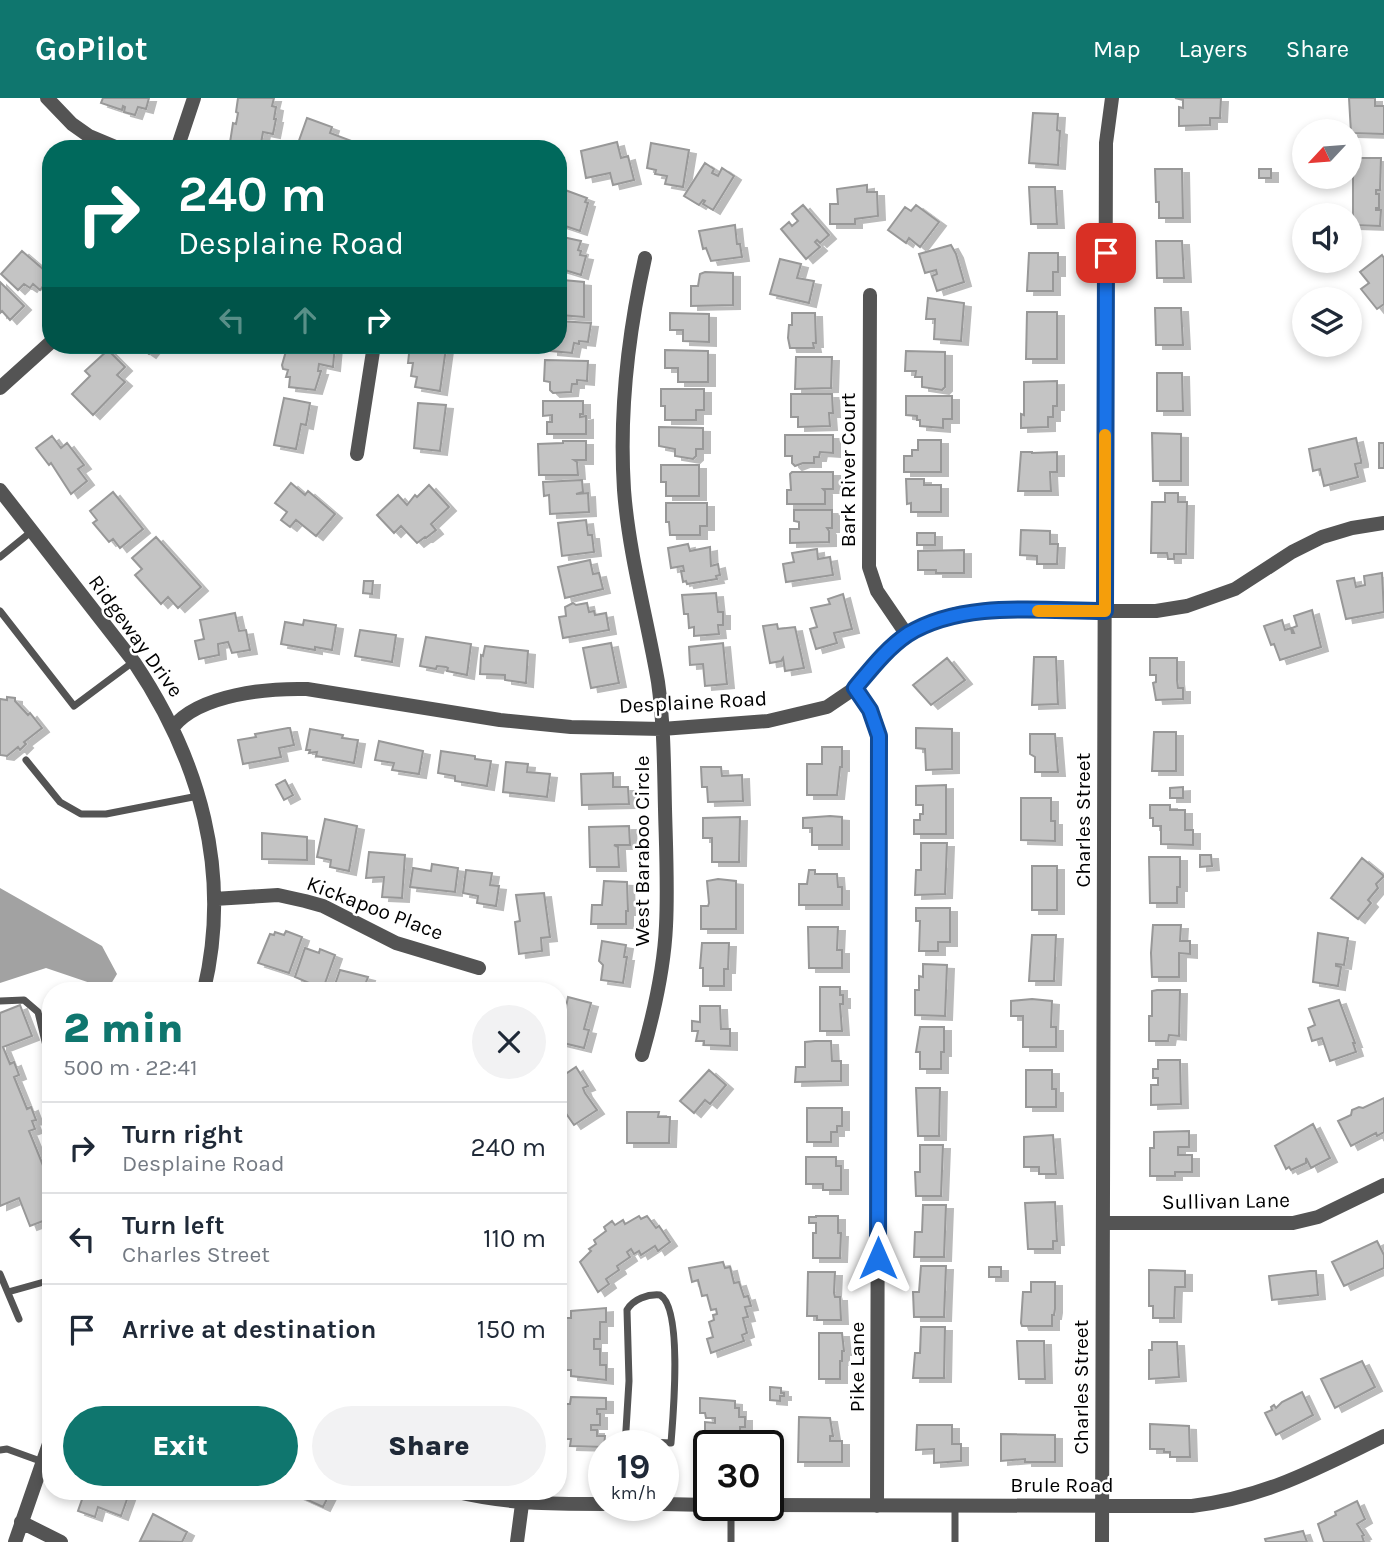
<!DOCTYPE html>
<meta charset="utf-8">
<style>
:root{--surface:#fff;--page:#f2f2f3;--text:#1f2937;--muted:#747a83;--line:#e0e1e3;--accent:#0f766e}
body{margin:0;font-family:Karla,sans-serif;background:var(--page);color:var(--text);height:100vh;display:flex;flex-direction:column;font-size:26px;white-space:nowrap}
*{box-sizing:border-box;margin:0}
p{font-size:23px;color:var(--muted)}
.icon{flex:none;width:38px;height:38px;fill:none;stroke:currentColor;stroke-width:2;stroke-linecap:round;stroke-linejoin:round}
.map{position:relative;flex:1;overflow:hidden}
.details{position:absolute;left:42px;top:884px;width:525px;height:518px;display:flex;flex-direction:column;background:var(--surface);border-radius:28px;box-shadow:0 4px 10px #0003}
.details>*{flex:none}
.guide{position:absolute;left:42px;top:42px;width:525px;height:214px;border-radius:28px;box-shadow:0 4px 10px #0003;background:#00695c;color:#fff;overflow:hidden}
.needle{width:46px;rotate:244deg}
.fabs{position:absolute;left:1292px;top:21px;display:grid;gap:14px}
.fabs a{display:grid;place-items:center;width:70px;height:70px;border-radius:50%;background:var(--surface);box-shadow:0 4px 10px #0003;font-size:35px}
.speed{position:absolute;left:588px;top:1332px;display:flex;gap:14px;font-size:35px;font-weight:700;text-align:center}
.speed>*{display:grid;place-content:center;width:91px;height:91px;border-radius:50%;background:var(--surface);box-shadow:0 4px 10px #0003;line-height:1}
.speed small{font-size:18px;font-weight:400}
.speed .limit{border:4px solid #111;border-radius:10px;background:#fff;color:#111}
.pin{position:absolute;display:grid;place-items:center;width:60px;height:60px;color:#fff;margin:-30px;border-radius:14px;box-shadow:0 4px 10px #0006}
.me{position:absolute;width:77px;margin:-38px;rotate:0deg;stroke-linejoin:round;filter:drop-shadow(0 0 5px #0008)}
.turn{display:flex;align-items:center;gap:24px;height:147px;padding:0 21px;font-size:32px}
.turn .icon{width:91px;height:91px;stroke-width:2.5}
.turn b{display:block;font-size:49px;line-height:60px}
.lanes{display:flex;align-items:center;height:66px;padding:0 21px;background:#0003;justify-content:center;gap:35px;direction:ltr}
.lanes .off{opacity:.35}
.round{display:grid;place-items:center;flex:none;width:74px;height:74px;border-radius:37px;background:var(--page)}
.overview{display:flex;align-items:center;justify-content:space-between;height:119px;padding:0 21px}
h1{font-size:42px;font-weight:800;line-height:52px;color:var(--accent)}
.action{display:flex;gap:14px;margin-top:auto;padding:14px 21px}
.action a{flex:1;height:80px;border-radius:42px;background:var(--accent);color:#fff;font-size:28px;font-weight:800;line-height:80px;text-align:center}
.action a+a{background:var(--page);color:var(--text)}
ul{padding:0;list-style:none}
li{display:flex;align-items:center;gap:21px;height:91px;padding:0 21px;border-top:2px solid var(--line)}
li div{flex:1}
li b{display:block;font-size:26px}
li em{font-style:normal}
header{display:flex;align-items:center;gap:42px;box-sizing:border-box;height:98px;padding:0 35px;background:var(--accent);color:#fff}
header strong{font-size:33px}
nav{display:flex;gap:38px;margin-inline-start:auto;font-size:24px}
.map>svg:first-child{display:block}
</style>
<header>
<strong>GoPilot</strong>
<nav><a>Map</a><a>Layers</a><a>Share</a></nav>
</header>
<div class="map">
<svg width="1384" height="1444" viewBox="0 0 1384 1444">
<defs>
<filter id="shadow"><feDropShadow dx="7" dy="4" stdDeviation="0" flood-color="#0004"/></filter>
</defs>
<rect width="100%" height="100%" fill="#fff"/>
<path fill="#a2a2a2" d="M0,790L102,848L117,876L108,891L46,870L0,885Z"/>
<path fill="#c4c4c4" stroke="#989898" stroke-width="2" filter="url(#shadow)" d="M103,0H149L146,11L138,9L135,17L124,14L125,9L123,8L122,12L101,5Z
M238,0H274L272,8L276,9L274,21H276L273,36L263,34L260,51H229L233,25L236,26L238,15L236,14Z
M1175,0H1221L1220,20H1210V27L1179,28V9L1183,10V2Z
M1349,0H1375V8H1384V36L1351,35Z
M1033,15L1058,16L1057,32L1060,33L1058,67L1029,65Z
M307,20L332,29L330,35L357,45L355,51H296Z
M617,44L621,60L628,58L634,82L613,87L610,75L586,80L581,53Z
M651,45L689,52L683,89L665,86L667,78L655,76L656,72L647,70Z
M1353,60H1381L1380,92H1376V96H1379V110H1376V112H1381L1380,128L1353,127Z
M705,65L714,71L712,75L718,78L722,70L734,78L713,112L703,106L705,103L703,102L699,107L684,98Z
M1155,71H1182L1183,120H1159V104H1156Z
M1259,71H1271V80H1259Z
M867,87V94H877L878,118L855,121V126H830V106H838L837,91Z
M1055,89L1057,126H1031L1029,89Z
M565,92L587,100L585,104L588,105L580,133L559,126L563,115L558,114V103Z
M803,107L829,137L820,145L817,142L815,144L820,149L806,161L781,131L789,124L792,128L798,123L792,116Z
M916,107L939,124L920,149L909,140L906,145L888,132L905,109L911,113Z
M735,127L737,146H740L742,159L711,163L706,150L703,151L699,133Z
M558,138L581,143L578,152L581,153L580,157L586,158L581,177L558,170Z
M1156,143H1182L1184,180H1157Z
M951,147L956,156L964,184L937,193L932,178L937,176L936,172L925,175L919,156Z
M22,153L51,178L40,192L33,186L30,190L24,186L18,192L1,176Z
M1029,155H1058V174H1053V193H1027Z
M1382,157L1384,160V206L1377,211L1361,191L1369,185L1360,174Z
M780,161L801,166L797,180L814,183L809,205L770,196Z
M705,174L733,175V207L691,208V188H698L700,176Z
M563,182L584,184V219L560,217Z
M0,184L24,208L10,222L2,213L0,215Z
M928,200L964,205L961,243L934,241L935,221H926Z
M1155,210H1181L1183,247H1156Z
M1027,214H1057V261H1026Z
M670,215L709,216V244L683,243V232H670Z
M792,215H815L816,245H813L814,250H790L788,240L789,227H792Z
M558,223L591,225L588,244L579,243V246L574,245L572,255L551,253V247H558Z
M136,247H156L149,256Z
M292,247H335L333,269L319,266L318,273H321L315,292L289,289L290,279H286L288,272L283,271L282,267L286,253L291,254Z
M410,247L446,250L440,293L415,289L417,279L411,278L413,265H408Z
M108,252L125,269L117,277L125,284L93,317L72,296L90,278L85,273Z
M665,252L708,253V284H678V270H665Z
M906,253L945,254V289L942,292L922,289V279H915L916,273H905Z
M796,259H832L831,290L795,291Z
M545,262L588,263L587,283L577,282V286H572L571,294L553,295L550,292V284L544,283Z
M1157,275H1182L1183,313H1157Z
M1057,283V308H1053V319H1048V329L1021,330V316L1024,317V284Z
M661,291H704V312H696V322H665V308H661Z
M791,296H832L833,315H829L830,328L798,329V319H791Z
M906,298H952V321H943V330L920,328V322H917V318L906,317Z
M284,300L310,305L306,327L301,326L296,351L274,347Z
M543,303H583V316H580V319L586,318V336H547V324H552V317L543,318Z
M418,305L446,307L440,353L414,350Z
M659,329L703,330V351H696V358L693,361L675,358V351L659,348Z
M1152,335L1181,336V383H1153Z
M785,337H833V355L820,354L819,359H814V365H803L795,368L792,365V358H785Z
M52,338L61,350L67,345L84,367L78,371L87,383L71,396L51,365L49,367L36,350Z
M1356,340L1361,362V365L1355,366L1358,379L1324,388L1320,371L1313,373L1309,351Z
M918,342H941V374H904V358H912V352H918Z
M563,343H586V362H574L577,364L578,377H539L538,346L563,345Z
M1379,345H1384V370H1379Z
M1021,354H1032V355L1057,354V374H1050L1051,393H1018Z
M661,367H699V398H666V384H661Z
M792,374H833V391H823L825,393V406H787V392H791L790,376Z
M906,381H924V387H941V414H911V405L907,406Z
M582,382L583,394L576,396L588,395L589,414L550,416L549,397L544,398L543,384Z
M291,385L305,397L308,393L335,416L316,438L296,422L290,429L281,422L287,414L275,405Z
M429,387L449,409L431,426L436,432L426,440L425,439L417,445L401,428L394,435L377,417L398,397L407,407L415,397L417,399Z
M113,394L143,431L120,450L113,441L109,444L93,425L97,422L90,413Z
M1165,395H1178V404H1187L1186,456H1174V461H1168L1167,455H1151L1152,404H1165Z
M666,405H707V428H700V437H670L669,424H666Z
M794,412H832V430H827L829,433V444L790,445V431H799V424L794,423Z
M586,422L588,437H592L594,454L562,458L558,425Z
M1021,432L1050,433V446H1058L1057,466H1037V458L1020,457Z
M917,435H935V447H917Z
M156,439L201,489L178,510L168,499L161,506L135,477L142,471L132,460Z
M688,446L690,453L710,449L711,468L718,466L720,477L716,478L717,481L687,486L686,483L683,484L681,473H684L683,468L671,470L668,450Z
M817,451L818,461L830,459L833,477L786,484L783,466L794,464L792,455Z
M964,452V475H936V472H918V453Z
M590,462L593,476L599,475L603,491L565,500L558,469Z
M1382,475L1384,514L1346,521L1337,483L1354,480L1356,489L1365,487L1364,478Z
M364,483H373L372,496L363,495Z
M716,495L718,514H723V527H718L719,536L694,538V529L689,530L688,516H684L682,497Z
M843,496L852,531L834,535L837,545L816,551L810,531L817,529L811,510L830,506L828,501Z
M573,505L576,507L587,505L589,514L594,513L595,517L606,515L609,532L563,540L559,519L566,518L565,509Z
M1312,512L1321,549L1280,562L1274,546L1271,547L1264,528L1282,522L1285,532L1291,530L1292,535H1294L1292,530L1297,528L1294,518Z
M235,515L239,533L246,532L250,552L232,555L228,544L218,546L219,557L199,561L195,543L204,541L200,522Z
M304,522L336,527L332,552L315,549V552L281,546L285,524L303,527Z
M777,526L778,531L795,529L804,570L785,573L783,560L781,563L770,565L763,528Z
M360,532L396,537L392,564L355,558Z
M426,539L471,546L467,577L447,573L448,570L446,569L437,568L436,571L420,568Z
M611,545L619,585L591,590L583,550Z
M723,545L727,586L705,588L703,566L690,567L689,549Z
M485,548L528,553L526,585L505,582V577L480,576L481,557L483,558Z
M1034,559H1056L1058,606L1032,607Z
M947,560L965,582L931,607L913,587Z
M1150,560H1177V582L1178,590H1183V601L1156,602L1153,585L1156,584V577H1150Z
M7,599L15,600V603L28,617L30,615L42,630L24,644L26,646L20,652L18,649L7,658L0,657V601L7,602Z
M288,630H290L294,647L279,650L281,659L243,666L238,642L256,639L255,636Z
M916,630L952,631V671L926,672L925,651L916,650Z
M310,631L343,637L342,640L358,642L354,665L316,658L317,654L309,655L310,652H306Z
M1154,634H1176V673H1152Z
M1030,636H1055L1058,674H1035V659L1030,656Z
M379,643L423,653L419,676L392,672L394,665L375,662Z
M822,649H842V669H840L837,697H807V666H822Z
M441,653L475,658V661L491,663L487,688L455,683V678L438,675Z
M506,664L528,666L527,674L550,676L547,699L503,694Z
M701,669H721L722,678L742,677L743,703L708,704L707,689H702Z
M613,675V689H628L629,706L582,707L581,676Z
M285,682L293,697L284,702L276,687Z
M946,687V736H914V722H920V716H923V707H916V688Z
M1183,689V700H1170V690Z
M1021,700H1051V723H1055V743L1021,742Z
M1150,707H1170V712H1185V732H1193V747L1161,746V728H1153V720H1150Z
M830,718L842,719V747H812V730H803V720Z
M740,719L739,764H712V740H703V720Z
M325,721L357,728L349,773L330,769L331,762L317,759Z
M629,728L630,747H614L618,749L619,769H590L589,729Z
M262,735L307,739V762L262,761Z
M921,745H947L945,796L915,797L916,772H921Z
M369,754L405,757L402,800L382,799L384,779L366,780Z
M1200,757H1211L1212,768L1200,769Z
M1180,759V789H1177V805H1150L1149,759Z
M1362,760L1384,778L1376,786L1378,790L1368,802L1371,805L1358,821L1331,800Z
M432,766L458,770L455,794L410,789L413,770L431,773Z
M1032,768H1057V812H1032Z
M466,772L492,775L490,787L499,788L496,808L477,805L478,798L463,795Z
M809,772H815V776H837L838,789H842V807H799V786H807Z
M718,781L736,783V831H701V808H708L709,805L707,783Z
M604,783L627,784L628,813H626V826H591L592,807H602Z
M544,795L550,839L541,840L542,853L519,856L515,824L520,823L516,797Z
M916,810H950V844H938V853H919L920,823H916Z
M1153,827H1181L1180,843H1190V856L1179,855V879H1152L1151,855Z
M808,829H838L837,852H842V870H809Z
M286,833L302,839L289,875L258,865L270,836L274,837L275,834L284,837Z
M1318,835L1348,840L1344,867L1336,866V868L1341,869L1338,888L1313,884Z
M1032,837H1056L1054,883H1029Z
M602,843L626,847L624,859H627L623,885L601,882L603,867L599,863Z
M702,845H729L728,871H724V888H703V870H700Z
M305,850L319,855L320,851L335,857L323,891L295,879Z
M923,866L947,867L945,918L915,917V892H919V878L923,879Z
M340,872L368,879L363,892H333Z
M820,889H840V897H843V906H840L842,933H820Z
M1157,892H1180L1179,938L1169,937L1168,943H1149V918H1152V893Z
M568,899L591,905L584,931L589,932L584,950L559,944Z
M1032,901L1052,903L1051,929H1056V949H1023V918H1011V903Z
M1339,902L1355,945H1353L1356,954L1330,963L1322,940L1312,943L1308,930L1315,927L1309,911Z
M20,907L32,938L3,949L10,966L14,964L19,977L14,979L27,1011L31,1009L36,1022L32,1023L35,1031L29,1033L51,1087V1120L30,1128L19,1100L0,1108V915Z
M700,908H720L721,931H730V948L704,947V943H696L698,933H692V923L700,924Z
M920,929H944V954H941V971H920V954H916Z
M815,943H831L832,963H841V983L795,984L796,969H805V944Z
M1158,962H1180L1181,1006L1151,1007V987H1158V980H1153V971H1158Z
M576,969L588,988L583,990L585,995L597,1012L574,1027L558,1004V981Z
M709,972L726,987L710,1006L705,1002L694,1015L680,1003Z
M1026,972H1052V991H1056V1009H1026Z
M916,990H940L939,1038H918Z
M1384,1000V1034L1377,1038L1376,1035L1351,1048L1338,1023L1351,1017L1352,1012L1359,1009L1363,1010Z
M807,1010H842V1028H837V1034H831V1044H807Z
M627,1014H659L658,1019H670L669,1045H627Z
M1313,1026L1330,1060L1311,1070L1306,1060V1065L1291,1072L1289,1069L1286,1071L1275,1048Z
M1189,1033V1049H1178V1057H1192V1074H1175V1078H1150V1050H1154V1034Z
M1053,1037L1056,1076H1039V1069H1024V1039Z
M920,1047H943L941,1098H916L915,1074H920Z
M806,1059H836V1068H841V1092H823V1086H806Z
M1055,1104L1057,1143H1053V1151H1028L1025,1105Z
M923,1107H946L944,1159H914L915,1134H922Z
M639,1118L641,1121L647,1118L656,1130L659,1128L670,1144L658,1153L655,1148L641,1157L639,1153L634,1156L631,1151L627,1154L630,1159L617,1168L619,1172L606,1181L609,1186L598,1194L580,1164L591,1153L589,1151L596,1146L594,1142L606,1133L604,1129L612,1123L615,1127L623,1122L625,1126Z
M816,1118H838V1135H841L840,1160H813V1135H816V1125H809V1119H816Z
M1377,1143L1384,1157V1170L1344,1188L1332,1164Z
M723,1164L725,1170L730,1169L734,1185L739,1184L744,1199L748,1198L751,1208L745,1209L748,1219L743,1220L747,1235L742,1237L744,1243L711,1255L707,1241L713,1239L709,1224L714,1222L713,1217L717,1216L716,1211L711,1212L707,1197L702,1198L698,1182L692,1184L689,1170Z
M921,1168H946L944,1219H914L913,1194H919Z
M989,1169H1001V1179H989Z
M1149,1172L1185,1173V1189H1175L1174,1220H1153V1208H1149Z
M1310,1173H1316L1318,1197L1272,1202L1269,1178Z
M808,1174H835L834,1195L835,1199H840L841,1222H817V1218H807Z
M1031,1184H1055V1211L1054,1217H1052V1228H1022L1021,1225L1023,1194H1031Z
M606,1210V1224H600V1241H594V1251H600V1267H606V1282L571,1278V1272H566L565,1255H561L560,1237H565L566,1220H571V1213Z
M921,1229H945L944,1280H913L915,1255H920Z
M819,1235H842L844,1253H842V1263H840V1281H819Z
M1017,1243H1044L1045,1281H1019Z
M1152,1244H1177L1179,1279L1149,1281V1252H1152Z
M1362,1263L1375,1289L1335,1310L1321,1281Z
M770,1289L781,1290V1295H784V1298H780V1303L770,1302Z
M1302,1294L1313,1317L1276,1337L1265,1315L1272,1312L1271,1309L1274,1307L1276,1310L1282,1304Z
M571,1299L606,1300V1311H597V1316H600V1327H591V1332H597V1338H605L604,1349L570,1348L571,1341H566V1332H560L561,1323L565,1322L566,1306H570Z
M700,1300L735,1303V1310H739V1319H745V1329H740V1345H735V1348H709V1356H700V1341H705V1324L715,1325V1320H706L705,1315H700Z
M799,1319L830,1320L833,1338H830V1343H842V1364H798Z
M1150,1326L1189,1328L1190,1359H1170V1354H1164V1351H1150Z
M917,1327H952V1346H961V1363L934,1365V1351L916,1352Z
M1001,1336L1055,1337V1364H1025V1361L1001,1363Z
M85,1393H130L121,1418L98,1409L95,1419L78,1413Z
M288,1393H331L323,1409Z
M1357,1403L1365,1421L1357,1426L1364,1437L1362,1438L1364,1444H1324L1318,1426L1336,1417L1335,1414Z
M153,1416L187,1434L182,1444L140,1443Z
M1303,1433L1307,1444H1266L1265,1441Z"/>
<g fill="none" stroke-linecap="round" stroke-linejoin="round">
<path stroke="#545454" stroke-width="7" d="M0,459L32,433
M0,513L74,608L133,564
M26,662L60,704L81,716H106L198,698
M0,903L24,902L38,914L51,969
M0,1176L19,1221
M8,1194L51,1182
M625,1348L629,1283L627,1212C633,1201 648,1196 660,1197C683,1210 673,1319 671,1345L626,1343
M0,1352L7,1351L43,1364
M731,1444V1407
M955,1444V1408"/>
<path stroke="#545454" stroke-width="14" d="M47,0L72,26L89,38L120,51
M177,51L194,0
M870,197L869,469L877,493L907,537
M0,290L51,244
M357,356L374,247
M0,392L134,564C200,662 232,774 204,892
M855,590L870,612L879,638L877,1408
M173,629C200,596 268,590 307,591L500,622L571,629L662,631L768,623L827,609L855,590L886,554L907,537L931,524L956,516L980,513H1156L1187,508L1235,491L1292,454L1322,439L1352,430L1384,425
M214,801L278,797L305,803L323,808L396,845L479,870
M642,957C654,915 664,872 666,828C668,789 666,750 665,711C664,669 664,626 658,584C647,520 629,457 624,392C619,314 628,236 645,160
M1103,1125H1293L1318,1119L1384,1087
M453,1393C507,1406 549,1406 604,1406
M663,1406L709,1407
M725,1407L1192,1408C1267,1399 1318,1370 1384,1338
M21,1424L61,1444
M15,1444L51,1340
M517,1444L522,1406
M1102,1444L1106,45L1112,0"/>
</g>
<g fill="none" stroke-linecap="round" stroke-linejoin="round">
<g stroke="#114b97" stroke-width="18">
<path id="route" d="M878,1160L879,638L870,612L855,590C871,571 887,550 908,536C964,502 1041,513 1105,513L1106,155"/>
</g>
<use href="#route" stroke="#1a73e8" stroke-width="12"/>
<path stroke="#f59e0b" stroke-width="12" d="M1038,513H1105V337"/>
</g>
<g text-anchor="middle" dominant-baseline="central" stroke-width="5" stroke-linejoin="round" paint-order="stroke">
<g font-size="21" fill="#000" stroke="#fff">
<text transform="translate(848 372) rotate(-90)">Bark River Court</text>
<text transform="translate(136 538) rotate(54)">Ridgeway Drive</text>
<text transform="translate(693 604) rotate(-3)">Desplaine Road</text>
<text transform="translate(1083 722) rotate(-90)">Charles Street</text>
<text transform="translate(642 753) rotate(-90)">West Baraboo Circle</text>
<text transform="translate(375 810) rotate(21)">Kickapoo Place</text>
<text transform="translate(1226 1103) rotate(-1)">Sullivan Lane</text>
<text transform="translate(857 1269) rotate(-90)">Pike Lane</text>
<text transform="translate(1081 1289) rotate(-90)">Charles Street</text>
<text x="1062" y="1387">Brule Road</text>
</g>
</g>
</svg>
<div class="fabs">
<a><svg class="needle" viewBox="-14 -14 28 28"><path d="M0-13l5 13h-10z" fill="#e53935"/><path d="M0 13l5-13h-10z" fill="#747a83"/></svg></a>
<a><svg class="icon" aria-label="sound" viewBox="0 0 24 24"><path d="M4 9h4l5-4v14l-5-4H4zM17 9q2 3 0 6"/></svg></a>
<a><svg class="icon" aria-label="layers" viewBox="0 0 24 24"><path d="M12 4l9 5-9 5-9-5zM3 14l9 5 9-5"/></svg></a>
</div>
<div class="speed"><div>19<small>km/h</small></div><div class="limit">30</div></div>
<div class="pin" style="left:1106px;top:155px;background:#d93025"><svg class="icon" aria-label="arrive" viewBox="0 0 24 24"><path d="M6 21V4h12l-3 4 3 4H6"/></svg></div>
<svg class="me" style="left:878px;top:1160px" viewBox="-20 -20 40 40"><path d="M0-17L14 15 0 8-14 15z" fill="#1a73e8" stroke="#fff" stroke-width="4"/></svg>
<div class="guide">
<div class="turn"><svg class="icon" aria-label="right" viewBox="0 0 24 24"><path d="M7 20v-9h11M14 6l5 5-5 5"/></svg><div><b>240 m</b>Desplaine Road</div></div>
<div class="lanes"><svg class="icon off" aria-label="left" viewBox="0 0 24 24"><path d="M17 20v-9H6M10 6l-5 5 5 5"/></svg><svg class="icon off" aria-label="ahead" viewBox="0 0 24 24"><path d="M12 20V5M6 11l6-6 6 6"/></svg><svg class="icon" aria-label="right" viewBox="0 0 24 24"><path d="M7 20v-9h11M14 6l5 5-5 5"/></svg></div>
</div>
<section class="details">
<div class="overview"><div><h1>2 min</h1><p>500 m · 22:41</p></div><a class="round"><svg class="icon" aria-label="close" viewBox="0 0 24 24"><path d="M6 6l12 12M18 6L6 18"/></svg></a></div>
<ul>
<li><svg class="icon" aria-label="right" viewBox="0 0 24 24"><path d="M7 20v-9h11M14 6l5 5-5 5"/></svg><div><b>Turn right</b><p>Desplaine Road</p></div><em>240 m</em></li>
<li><svg class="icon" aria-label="left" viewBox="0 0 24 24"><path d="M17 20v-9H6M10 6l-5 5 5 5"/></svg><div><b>Turn left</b><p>Charles Street</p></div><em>110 m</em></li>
<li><svg class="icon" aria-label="arrive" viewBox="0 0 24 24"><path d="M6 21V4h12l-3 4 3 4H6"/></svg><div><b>Arrive at destination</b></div><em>150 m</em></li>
</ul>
<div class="action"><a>Exit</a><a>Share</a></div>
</section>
</div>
